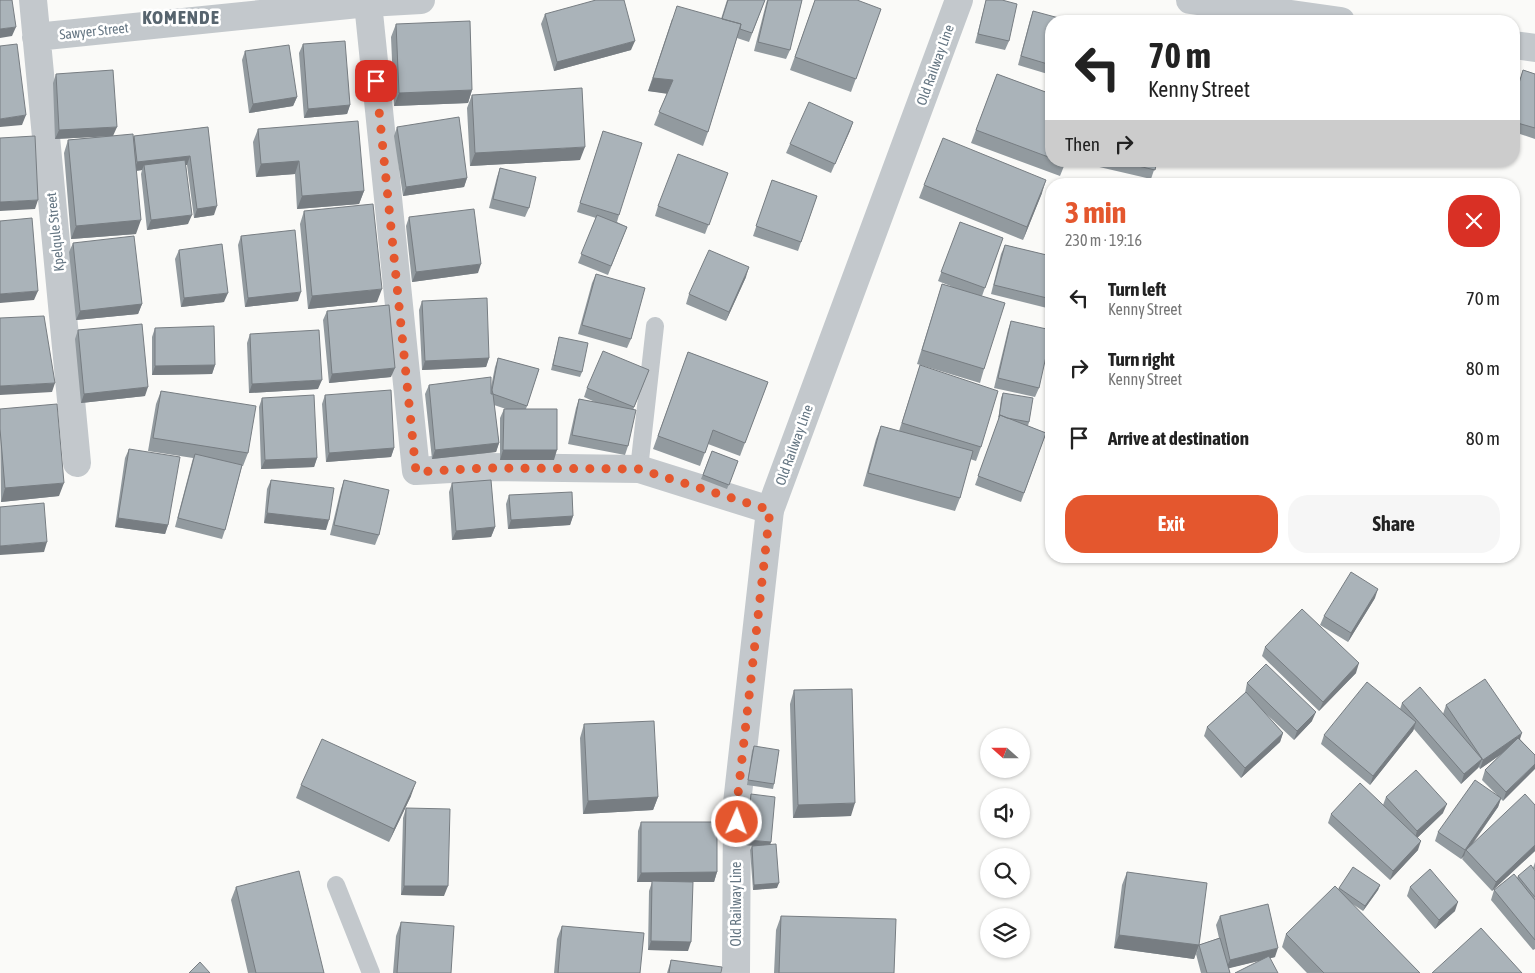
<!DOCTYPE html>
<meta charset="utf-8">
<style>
:root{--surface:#fff;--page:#f6f6f6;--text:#222;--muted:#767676;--accent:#e4572e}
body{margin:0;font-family:"Asap Condensed",sans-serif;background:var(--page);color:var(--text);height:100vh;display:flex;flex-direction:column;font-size:19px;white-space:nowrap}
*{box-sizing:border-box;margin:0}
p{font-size:16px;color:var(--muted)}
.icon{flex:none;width:28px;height:28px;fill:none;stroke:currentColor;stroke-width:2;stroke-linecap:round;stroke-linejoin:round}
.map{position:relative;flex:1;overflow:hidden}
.side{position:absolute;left:1045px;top:178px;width:475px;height:385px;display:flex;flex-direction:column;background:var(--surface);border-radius:20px;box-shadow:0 1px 4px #0004}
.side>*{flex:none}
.top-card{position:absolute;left:1045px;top:15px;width:475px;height:152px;border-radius:20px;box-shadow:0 1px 4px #0004;background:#fff;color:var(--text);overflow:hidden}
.needle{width:32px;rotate:291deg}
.tools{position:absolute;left:980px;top:728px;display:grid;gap:10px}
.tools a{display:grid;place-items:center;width:50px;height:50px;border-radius:50%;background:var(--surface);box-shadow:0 1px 4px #0004;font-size:25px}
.pin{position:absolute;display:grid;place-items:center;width:42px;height:42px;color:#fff;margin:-21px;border-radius:10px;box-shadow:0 2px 8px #0006}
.me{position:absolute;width:55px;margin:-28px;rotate:2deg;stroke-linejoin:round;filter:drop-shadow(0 0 4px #0008)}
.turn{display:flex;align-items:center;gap:18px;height:105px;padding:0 20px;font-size:22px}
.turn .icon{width:65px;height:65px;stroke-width:2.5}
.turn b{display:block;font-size:35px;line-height:42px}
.then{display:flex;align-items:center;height:48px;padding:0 20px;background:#0003;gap:10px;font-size:19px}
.round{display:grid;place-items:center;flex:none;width:52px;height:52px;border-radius:20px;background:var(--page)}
.headline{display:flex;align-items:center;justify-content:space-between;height:85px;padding:0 20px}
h1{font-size:30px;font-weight:700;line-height:38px;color:var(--accent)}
.action{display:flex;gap:10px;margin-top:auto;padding:10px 20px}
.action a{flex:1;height:58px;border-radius:20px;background:var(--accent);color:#fff;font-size:20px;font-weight:700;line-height:58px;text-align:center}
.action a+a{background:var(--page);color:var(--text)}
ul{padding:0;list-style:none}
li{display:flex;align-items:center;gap:15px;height:70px;padding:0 20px}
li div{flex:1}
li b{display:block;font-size:19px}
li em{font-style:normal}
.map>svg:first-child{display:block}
</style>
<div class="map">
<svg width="1535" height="973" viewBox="0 0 1535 973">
<rect width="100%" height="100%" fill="#fafaf8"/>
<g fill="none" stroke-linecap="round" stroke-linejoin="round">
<path stroke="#c3c8cc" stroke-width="18" d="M639,469L655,326
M336,885L371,973"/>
<path stroke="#c3c8cc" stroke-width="28" d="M33,0L77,463
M1190,0L1341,21
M368,3L416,471L485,467L639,469L770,510
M36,37L368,3L421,0
M1514,45L1535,48"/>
<path stroke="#c3c8cc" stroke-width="28" d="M736,973L737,803L770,510L959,0"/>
</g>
<path fill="#929a9f" d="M727,0H765L749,42L737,38L708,132L703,146L654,125L667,93L648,91L672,19H721Z
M767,0H802L790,50L786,59L754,51Z
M815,0L881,9L851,92L790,70Z
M986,0L1009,41L1005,50L975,43Z
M1033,11L1051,21V75L1018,65L1030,20Z
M545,14L631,50L554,71L541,24Z
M396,24L472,90L468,103L394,106L391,37Z
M303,44L350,105L347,114L304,118L299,53Z
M245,51L297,97L293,106L249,113L242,60Z
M1523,70L1535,74V139L1514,132V98Z
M56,74L113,136L133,138L134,136L208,127L214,215L194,218L187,165H186L188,224L147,230L141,174L142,170L136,171V234L71,239L64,153L68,140L109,136L55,139L53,83Z
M997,74L1051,94V161H1066L1060,176L971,143Z
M472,95L580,160L470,166L467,108Z
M853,122L831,173L786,153L790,144Z
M397,127L467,178L464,187L403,196L394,136Z
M258,129L364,191L359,204L297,209L295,174L256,177L253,142Z
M603,131L619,215L617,222L627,227L608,275L578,263L596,218L577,212Z
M1096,161H1157L1151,179L1095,166Z
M500,168L529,208L525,217L489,208L497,177Z
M728,173L705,234L655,216L658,206Z
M772,180L817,196L798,251L753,236Z
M924,185L1042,193L1023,240L919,198Z
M304,211L377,302L308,309L300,224Z
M409,217L478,273L412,282L406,226Z
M960,222L1003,238L982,296L984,369L980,383L917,364L942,284L953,287L938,281Z
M241,236L298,301L245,307L238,245Z
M73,243L142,304L138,314L76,320L69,252Z
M1005,245L1051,256V309L991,294L1001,254Z
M179,250L224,302L181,307L175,259Z
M596,274L631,339L627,348L578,334L592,283Z
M746,277L726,321L686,304L689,294Z
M422,301L489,358L486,367L422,370L419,310Z
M327,311L391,377L329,383L323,320Z
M1011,321L1039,388L1035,397L994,388L1008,330Z
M155,328L215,365L212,374L152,375V337Z
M78,330L145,396L81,403L75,339Z
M250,334L318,389L249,393L247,343Z
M559,337L582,372L580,377L551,370Z
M688,352L768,382L740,456L708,444L700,466L653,449Z
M498,358L539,369L526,409L554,460H500V418L504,409H506L494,405L499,443L496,452L432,459L425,394L429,385L491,387L495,367Z
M920,365L981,447L976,461L970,459L960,498L955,511L863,486L876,439L881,426L899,431Z
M649,370L633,410L628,446L625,455L568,444L576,408L579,399L595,402L584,397L587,388Z
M1051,383V395L1048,394Z
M161,391L248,453L243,466H242L225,530L222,539L175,527L193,458L148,451L156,404Z
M1003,393L1029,422L1028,426L1046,433L1021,502L975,485L998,421L1001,398Z
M325,395L394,448L391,457L326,462L322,404Z
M262,398L317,458L314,467L261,469L259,407Z
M0,409L59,496L1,502Z
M129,449L168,525L165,534L115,527L125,458Z
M712,451L738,461L727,489L701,479Z
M271,480L326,530L264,523L267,489Z
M344,480L379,535L375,545L330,535L341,489Z
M452,483L495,527L491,537L452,540L449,492Z
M509,495L573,516L570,525L508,529L506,504Z
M1375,598L1348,642L1320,625L1324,616Z
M1265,647L1356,673L1319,711L1262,656Z
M1247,683L1312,721L1294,740L1262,710L1283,733L1280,742L1241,778L1204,736L1207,727L1245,693Z
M794,690L851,816L793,818L790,704Z
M1402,703L1443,714L1446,705L1520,739L1535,755L1503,801L1501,799L1498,807L1472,845L1535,805V851L1492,891L1462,859L1464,856L1461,859L1435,841L1438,832L1497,795L1482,780L1485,770L1504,752L1480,769L1479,767L1461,784L1414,729L1413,731L1370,785L1321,744L1324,735L1400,709Z
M584,724L658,797L653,810L583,814L580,738Z
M754,746L774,784L773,789L747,785L752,751Z
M301,785L411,796L389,842L296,798Z
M751,794L771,842L770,845L777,888L753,890L750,850L752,846H755L745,845L750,799Z
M1386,797L1443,813L1418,837V850L1390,880L1328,823L1331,814L1383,805Z
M406,808L444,896L401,895L403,818Z
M641,822L717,872L714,882H678L688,951L648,950L649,891L652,882H637L638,831Z
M1535,862V870L1533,868Z
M1535,871V949L1533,950L1491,900L1494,890L1517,878L1518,876Z
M1127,872L1199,945L1194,959L1114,948L1122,885Z
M1380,885L1378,890L1363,911L1351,903L1420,973H1307L1282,947L1286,934L1339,888Z
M236,887L324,973H248L231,900Z
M1410,887L1455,911L1435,929L1407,896Z
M781,916L894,973H774L776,930Z
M1220,916L1275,957L1228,968L1230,973H1201L1196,954L1199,945L1219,938L1216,925Z
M401,922L451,973H393L396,936Z
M562,926L640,973H554L557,939Z
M671,960L721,973H667Z"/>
<path fill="#777d82" d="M16,27L12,36L0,38V29Z
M635,41L631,50L554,71L557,62Z
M653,78L673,80L668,94L648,91Z
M472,90L468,103L394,106L399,93Z
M297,97L293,106L249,113L253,104Z
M350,105L347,114L304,118L308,109Z
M26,115L22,125L0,127V119Z
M853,122L850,131L831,173L835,164Z
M117,127L113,136L55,139L59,130Z
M585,147L580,160L470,166L475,153Z
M190,156L187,165L145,170L144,165L142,170L134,171L137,162Z
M299,161L295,174L256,177L261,164Z
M467,178L464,187L403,196L406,187Z
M1046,180L1042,193L1023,240L1027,227Z
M364,191L359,204L297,209L302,196Z
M38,200L35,209L0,211V202Z
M217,206L214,215L194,218L197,209Z
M192,215L188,224L147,230L151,220Z
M141,220L136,234L71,239L76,226Z
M481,264L478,273L412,282L416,272Z
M749,267L746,277L726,321L729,312Z
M382,289L377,302L308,309L312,296Z
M38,291L34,300L0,303V294Z
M301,292L298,301L245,307L248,298Z
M228,293L224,302L181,307L184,298Z
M142,304L138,314L76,320L80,311Z
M489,358L486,367L422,370L425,361Z
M215,365L212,374L152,375L155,366Z
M395,368L391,377L329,383L332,374Z
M322,380L318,389L249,393L252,384Z
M55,383L52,392L0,395V386Z
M148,387L145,396L81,403L84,394Z
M499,443L496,452L432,459L435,450Z
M394,448L391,457L326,462L329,453Z
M503,450H557L554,460H500Z
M317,458L314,467L261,469L265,460Z
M64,483L59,496L1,502L5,488Z
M267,513L329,520L326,530L264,523Z
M573,516L570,525L508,529L511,520Z
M118,518L168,525L165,534L115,527Z
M495,527L491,537L452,540L456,531Z
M47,542L44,552L0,555V546Z
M1378,589L1375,598L1348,642L1351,633Z
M1359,663L1356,673L1319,711L1323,702Z
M1316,712L1312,721L1294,740L1297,731Z
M1416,722L1413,731L1370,785L1373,776Z
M1283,733L1280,742L1241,778L1245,768Z
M1522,733L1519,742L1480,769L1483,760Z
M1482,759L1478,768L1461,784L1464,774Z
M1535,764V769L1503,801L1506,792Z
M416,782L411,796L389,842L394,829Z
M658,797L653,810L583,814L588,801Z
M1501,798L1498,807L1467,851L1466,850L1464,856L1461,859L1465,850Z
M855,803L851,816L793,818L798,805Z
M1447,804L1443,813L1414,841L1417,831Z
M747,840L771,842L769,847L745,845Z
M1421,841L1418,850L1390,880L1393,871Z
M1535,845V851L1492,891L1496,882Z
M717,872L714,882H637L641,873Z
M779,883L777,888L753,890L754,885Z
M1380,885L1378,890L1363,911L1365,906Z
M404,886H448L444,896L401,895Z
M1458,902L1455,911L1435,929L1439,920Z
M1119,935L1199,945L1194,959L1114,948Z
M651,941L691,942L688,951L648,950Z
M1278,948L1275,957L1226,969L1230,960Z"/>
<path fill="#aab3b9" stroke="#777d82" d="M0,0H12L16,27L0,29Z
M596,0H624L635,41L557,62L545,14Z
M728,0H765L752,33L740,29L741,24L722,19Z
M768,0H802L790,50L758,42Z
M815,0H857L881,9L856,79L795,57Z
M986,0H1002L1017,4L1009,41L978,34Z
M677,6L741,24L708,132L659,112L673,80L653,78Z
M1033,11L1070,21H1051V65L1021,56Z
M470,21L472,90L399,93L396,24Z
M345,41L350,105L308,109L303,44Z
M17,44L26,115L0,119V46Z
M289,45L297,97L253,104L245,51Z
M113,70L117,127L59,130L56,74Z
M1523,70L1535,74V128L1514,122V100Z
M997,74L1051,94V158L976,130Z
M582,88L585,147L475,153L472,95Z
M809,102L853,122L835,164L790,144Z
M459,117L467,178L406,187L397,127Z
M358,121L364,191L302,196L299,161L261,164L258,129Z
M208,127L217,206L197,209L190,156L137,162L134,136Z
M603,131L642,143L619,215L580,203Z
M133,134L141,220L76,226L68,140Z
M35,136L38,200L0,202V138Z
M943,138L1046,180L1027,227L924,185Z
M678,154L728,173L709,225L658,206Z
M185,160L192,215L151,220L144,165Z
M1117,161H1157L1155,170Z
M500,168L536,177L529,208L493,199Z
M772,180L817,196L801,242L756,226Z
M373,204L382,289L312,296L304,211Z
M474,209L481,264L416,272L409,217Z
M597,215L627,227L611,266L581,254Z
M32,218L38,291L0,294V221Z
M960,222L1003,238L985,288L941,272Z
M295,230L301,292L248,298L241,236Z
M134,236L142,304L80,311L73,243Z
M222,244L228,293L184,298L179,250Z
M1005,245L1051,256V299L994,285Z
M709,250L749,267L729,312L689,294Z
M596,274L645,288L631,339L582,325Z
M942,284L1005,303L984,369L922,350Z
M487,298L489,358L425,361L422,301Z
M389,305L395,368L332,374L327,311Z
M44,316L55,383L0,386V318Z
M1011,321L1051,330V334L1039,388L998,378Z
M142,324L148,387L84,394L78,330Z
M214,326L215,365L155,366V328Z
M319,330L322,380L252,384L250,334Z
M559,337L588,343L582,372L553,365Z
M603,351L649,370L634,407L587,388Z
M688,352L768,382L745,443L713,430L705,453L658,436Z
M498,358L539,369L527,406L493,394L499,443L435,450L429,385L491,377V394H493L492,390Z
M920,365L998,391L981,447L902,423Z
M391,390L394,448L329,453L325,395Z
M161,391L256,406L248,453L153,438Z
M1003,393L1033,398L1029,422L1007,418L1000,415L999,417Z
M314,395L317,458L265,460L262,398Z
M579,399L636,410L628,446L572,435Z
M57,404L64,483L5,488L0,429V409Z
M504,409H557V450H503Z
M1000,415L1046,433L1024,493L978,476Z
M881,426L973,451L960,498L868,473Z
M129,449L180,457L168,525L118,518Z
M712,451L738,461L729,485L703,475Z
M195,454L242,465L225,530L178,518Z
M271,480L334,488L329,520L267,513Z
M344,480L389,490L379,535L334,525Z
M491,480L495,527L456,531L452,483Z
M572,492L573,516L511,520L509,495Z
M44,503L47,542L0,546V507Z
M1351,572L1378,589L1351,633L1324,616Z
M1302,609L1359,663L1323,702L1265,647Z
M1266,664L1316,712L1297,731L1247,683Z
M1485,679L1522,733L1483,760L1446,705Z
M1367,682L1416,722L1373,776L1324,735Z
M1420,687L1482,759L1464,774L1402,703Z
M852,689L855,803L798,805L794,690Z
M1246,692L1283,733L1245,768L1207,727Z
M654,721L658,797L588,801L584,724Z
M1518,738L1535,755V764L1506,792L1485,770Z
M322,739L416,782L394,829L301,785Z
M754,746L779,750L774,784L748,780Z
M1416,770L1447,804L1417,831L1386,797Z
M1475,780L1501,798L1465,850L1438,832Z
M1360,783L1421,841L1393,871L1331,814Z
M751,794L775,797L771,842L747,840Z
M1525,794L1535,805V845L1496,882L1466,850Z
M406,808L450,809L448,886H404Z
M641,822H717V872L641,873Z
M776,844L779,883L754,885L752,846Z
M1531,865L1535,871V897L1518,876Z
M1353,867L1380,885L1365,906L1339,888Z
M1430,869L1458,902L1439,920L1410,887Z
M299,871L324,973H256L236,887Z
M1127,872L1207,883L1199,945L1119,935Z
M1514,874L1535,900V940L1494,890Z
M652,881L693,882L691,942L651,941Z
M1335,886L1420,973H1324L1286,934Z
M1268,904L1278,948L1230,960L1220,916Z
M781,916L896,919L894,973H779Z
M401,922L454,926L451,973H397Z
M562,926L644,933L640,973H558Z
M1481,928L1522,973H1432Z
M1220,938L1230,973H1207L1199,945Z
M1269,956L1278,973H1235Z
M671,960L722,967L721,973H669Z
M200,962L210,973H189Z"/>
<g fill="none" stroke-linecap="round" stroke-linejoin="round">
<path stroke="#e4572e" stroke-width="9" stroke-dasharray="0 16.2" d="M376,81L416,472L485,468L639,469L770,510L737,803V822"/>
</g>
<g text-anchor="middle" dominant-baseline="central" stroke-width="5" stroke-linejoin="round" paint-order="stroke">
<g font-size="14" fill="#657683" stroke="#fff">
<text transform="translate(94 31) rotate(-6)">Sawyer Street</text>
<text transform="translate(935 65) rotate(-70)">Old Railway Line</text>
<text transform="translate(55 232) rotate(-96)">Kpelqule Street</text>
<text transform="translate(794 445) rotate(-70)">Old Railway Line</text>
<text transform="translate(736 904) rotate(-90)">Old Railway Line</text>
</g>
<g font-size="19" font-weight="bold" letter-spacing="1" fill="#57646e" stroke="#fff">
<text x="181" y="17">KOMENDE</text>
</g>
</g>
</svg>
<div class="tools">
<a><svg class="needle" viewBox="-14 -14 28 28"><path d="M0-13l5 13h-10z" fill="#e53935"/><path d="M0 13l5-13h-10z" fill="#767676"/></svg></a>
<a><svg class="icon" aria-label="sound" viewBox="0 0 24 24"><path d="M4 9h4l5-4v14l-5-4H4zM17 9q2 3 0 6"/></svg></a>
<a><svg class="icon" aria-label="search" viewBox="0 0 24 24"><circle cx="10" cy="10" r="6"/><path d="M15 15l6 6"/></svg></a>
<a><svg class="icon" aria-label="layers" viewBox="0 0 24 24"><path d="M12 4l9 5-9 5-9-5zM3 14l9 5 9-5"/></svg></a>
</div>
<div class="pin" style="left:376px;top:81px;background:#d93025"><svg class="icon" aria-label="arrive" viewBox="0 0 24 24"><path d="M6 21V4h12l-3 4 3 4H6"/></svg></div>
<svg class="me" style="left:737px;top:822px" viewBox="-20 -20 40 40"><circle r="17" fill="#e4572e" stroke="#fff" stroke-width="3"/><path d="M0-11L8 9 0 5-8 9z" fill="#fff"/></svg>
<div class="top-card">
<div class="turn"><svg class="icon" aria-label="left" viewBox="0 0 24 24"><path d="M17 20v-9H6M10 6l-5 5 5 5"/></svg><div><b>70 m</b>Kenny Street</div></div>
<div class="then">Then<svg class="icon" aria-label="right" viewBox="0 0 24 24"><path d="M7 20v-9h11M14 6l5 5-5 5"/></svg></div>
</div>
<section class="side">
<div class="headline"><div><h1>3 min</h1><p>230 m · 19:16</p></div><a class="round" style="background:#d93025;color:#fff"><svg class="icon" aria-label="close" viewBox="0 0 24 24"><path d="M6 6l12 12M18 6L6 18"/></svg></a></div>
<ul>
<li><svg class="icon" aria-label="left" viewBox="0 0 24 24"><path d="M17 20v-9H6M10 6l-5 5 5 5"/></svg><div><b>Turn left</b><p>Kenny Street</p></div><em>70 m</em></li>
<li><svg class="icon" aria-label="right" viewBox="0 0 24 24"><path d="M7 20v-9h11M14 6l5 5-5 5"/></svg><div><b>Turn right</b><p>Kenny Street</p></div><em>80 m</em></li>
<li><svg class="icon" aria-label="arrive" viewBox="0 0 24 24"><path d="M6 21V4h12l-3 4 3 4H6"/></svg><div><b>Arrive at destination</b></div><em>80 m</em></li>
</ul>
<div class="action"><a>Exit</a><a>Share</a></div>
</section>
</div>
